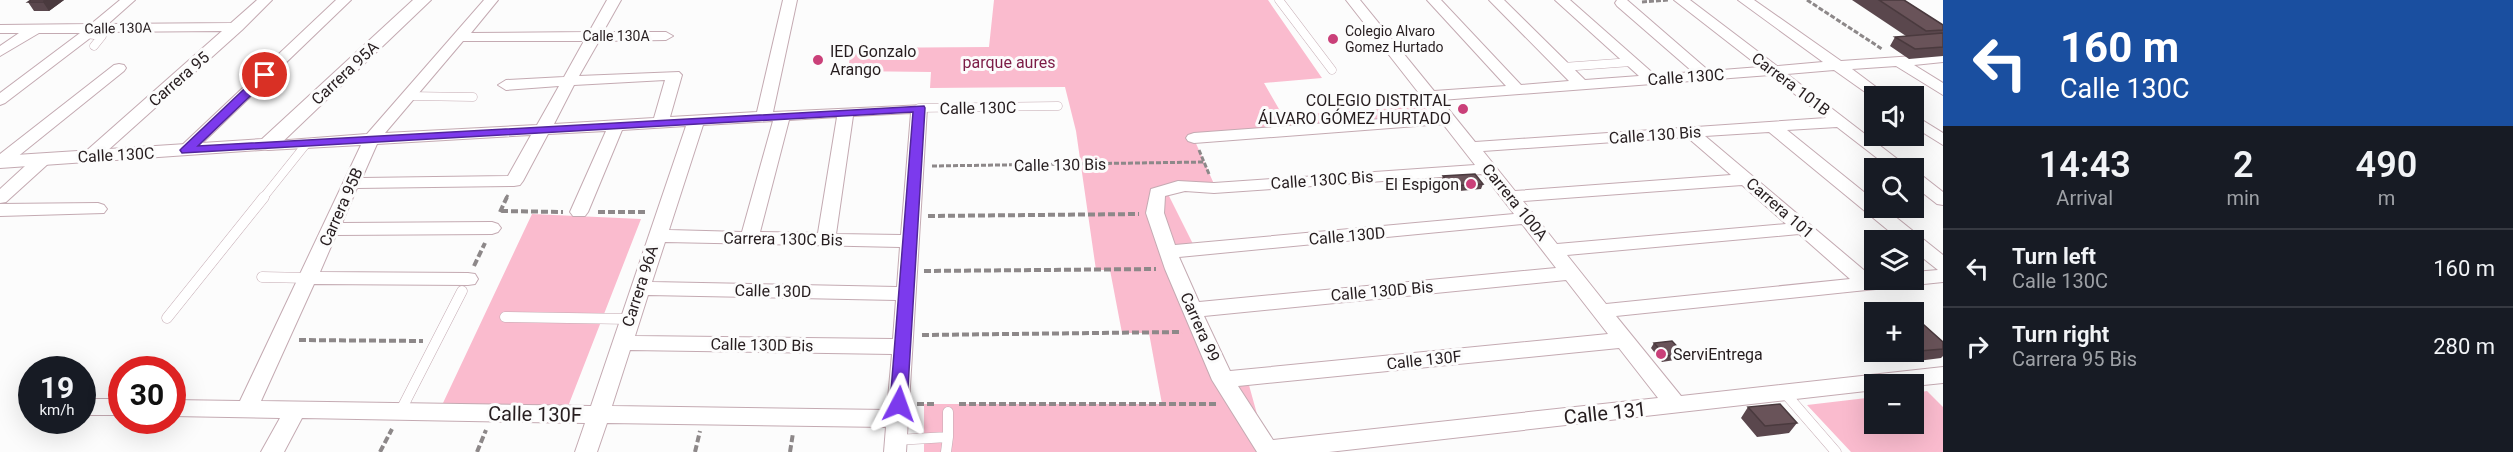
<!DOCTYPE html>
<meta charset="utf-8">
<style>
:root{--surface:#171b24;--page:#242831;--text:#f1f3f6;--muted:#9ea1a6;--line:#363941}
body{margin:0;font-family:Roboto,sans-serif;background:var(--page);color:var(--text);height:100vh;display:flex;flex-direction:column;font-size:22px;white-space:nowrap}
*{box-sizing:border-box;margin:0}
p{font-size:20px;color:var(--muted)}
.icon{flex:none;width:33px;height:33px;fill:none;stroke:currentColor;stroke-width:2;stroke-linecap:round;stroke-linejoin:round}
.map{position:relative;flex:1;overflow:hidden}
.side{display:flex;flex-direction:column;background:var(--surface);width:570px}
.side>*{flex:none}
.top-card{background:#1a4fa0;color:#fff;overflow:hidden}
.tools{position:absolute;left:1864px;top:86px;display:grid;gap:12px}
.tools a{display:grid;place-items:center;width:60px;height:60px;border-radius:0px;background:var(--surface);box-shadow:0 6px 24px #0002;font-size:30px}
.speed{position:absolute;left:18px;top:356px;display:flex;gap:12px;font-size:30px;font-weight:700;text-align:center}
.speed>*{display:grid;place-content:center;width:78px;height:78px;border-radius:50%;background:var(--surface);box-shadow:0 6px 24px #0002;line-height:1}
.speed small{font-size:15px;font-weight:400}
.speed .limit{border:9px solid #d22;background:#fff;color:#111}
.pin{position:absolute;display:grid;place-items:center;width:51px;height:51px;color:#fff;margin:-26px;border:3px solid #fff;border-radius:50%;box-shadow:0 2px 6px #0007}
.me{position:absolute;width:66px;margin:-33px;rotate:4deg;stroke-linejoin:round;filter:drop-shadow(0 0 4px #0008)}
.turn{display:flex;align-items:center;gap:21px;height:126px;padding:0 18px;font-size:27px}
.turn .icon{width:78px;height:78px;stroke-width:2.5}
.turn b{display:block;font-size:42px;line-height:51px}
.eta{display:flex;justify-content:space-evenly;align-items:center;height:102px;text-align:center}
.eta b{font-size:36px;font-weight:600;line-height:42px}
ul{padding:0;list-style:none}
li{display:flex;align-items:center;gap:18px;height:78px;padding:0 18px;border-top:2px solid var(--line)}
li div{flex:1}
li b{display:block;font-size:22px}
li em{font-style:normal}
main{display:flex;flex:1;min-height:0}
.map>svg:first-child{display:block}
</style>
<main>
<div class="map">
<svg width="1943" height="452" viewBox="0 0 1943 452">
<rect width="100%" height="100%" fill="#fcfcfc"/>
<path fill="#fabbce" d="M994,0H1268L1322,78L1264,83L1283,116L1424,106L1434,120L1194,139L1218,193L1166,190L1196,250L1168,252L1223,380L1247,378L1267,450L1319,452H924V404H1162L1149,333H1122L1110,270H1096L1076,131L1065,87L930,88L931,72L848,71L851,48L989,47Z
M532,214L641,219L567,409L443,403Z
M1927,391L1943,407V452H1851L1807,405L1875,397V423H1914V393Z"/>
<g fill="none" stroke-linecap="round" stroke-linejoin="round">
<g stroke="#c4aab2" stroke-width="9">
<path id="service-far1" d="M1279,0L1332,70
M87,34L102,36L94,46
M1563,67L1631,62
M408,96L473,97
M919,108L1058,106
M263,198L307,143"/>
</g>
<g stroke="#c4aab2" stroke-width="11">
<path id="service" d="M262,277L309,278
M505,317L629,319
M167,318L264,197
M1784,392L1836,452
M400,412L462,291
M948,412V437
M896,440L948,437L946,452"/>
</g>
<g stroke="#c4aab2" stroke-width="2">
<path id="minor" d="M120,0H135L108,24L231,23L257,0H272L242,30L97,160L91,161L83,156L85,152L222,31L98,32L5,103L0,105V93L80,33H39L0,56V46L19,33H0V25L91,24Z
M336,0H351L192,153H180L178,150L180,147Z
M484,0H498L471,33L589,32L607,0H621L603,32H666L673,36L666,40L599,41L579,76L679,72L682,75L670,117L757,112L783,0H797L773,112L925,105L927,108L906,452H884L886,427L607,423L597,452H575L585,423L302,418L284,452H261L280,418L172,416V400L240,401L361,145L268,150L262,148L260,145L262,142L367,134ZM463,41H584L564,77L506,80L498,85L506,90L559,86L537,125L385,133ZM665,80L654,118L554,124L574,85ZM911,113L901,235L836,234L853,116ZM837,117L818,233L760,232L789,120ZM773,121L742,232L669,230L703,125ZM686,126L591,406L261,401L314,284L468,285L475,284L478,279L475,274L468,273L320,272L336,235L492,234L498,232L501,228L498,224L492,222L342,223L357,188L514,186L520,185L523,181L548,134L606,131L570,212L573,216H585L588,212L622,130ZM531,135L508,176L362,178L377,144ZM665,242L900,247L897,287L652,282ZM648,295L896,300L893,339L635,336ZM630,350L892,354L887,410L612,406Z
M1346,0H1360L1434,91L1506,86L1427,0H1441L1521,85L1569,81L1489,0H1504L1585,80L1639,76L1555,0H1570L1655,75L1693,72L1617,6L1615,3L1617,0H1627L1709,71L1760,67L1674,0H1690L1777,66L1823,62L1738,0H1754L1841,61L1943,54V62L1914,65L1943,83V95L1896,66L1852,69L1888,96H1875V99L1834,70L1787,74L1909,168H1890L1837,127L1787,130L1875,201V207H1883L1943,255V282L1616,316L1681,396L1943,367V383L1914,386V384H1875V390L1329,452H1257L1212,380L1165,269L1146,213L1151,189L1178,181L1214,183L1475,165L1443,124L1194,143L1188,141L1186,138L1188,135L1194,133L1436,115ZM1770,75L1826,118L1475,142L1441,100ZM1769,132L1900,240H1914V251L1938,270L1914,272V279H1875V276L1872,277L1705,136ZM1687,137L1731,175L1515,191L1483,151ZM1483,174L1514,214L1175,245L1164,213L1165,196L1185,191L1214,193ZM1742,185L1786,224L1557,244L1523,201ZM1522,224L1556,268L1199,302L1179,257ZM1799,234L1850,279L1606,304L1567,255ZM1566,280L1608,334L1230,371L1204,316ZM1619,348L1658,398L1273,440L1238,386Z
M119,64L124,65L126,68L124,71L6,166L0,167V154L114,65Z
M1914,115L1943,133V145L1914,127Z
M43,154L51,159L49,163L6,202L0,203V189L37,155Z
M1914,173L1920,174L1943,192V205L1937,204L1914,186Z
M98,203L104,205L107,209L104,213L0,216V204Z
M82,399H122V415H82Z"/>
</g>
<g stroke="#c4aab2" stroke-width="2">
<path id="tertiary" d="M413,0H431L275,149L0,168V156L262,139Z"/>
</g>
<path stroke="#8d8889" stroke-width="3" stroke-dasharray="5 2" stroke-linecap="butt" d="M1807,0L1882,49
M1642,2L1668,0
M1199,150L1209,174
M932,166L1205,162
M506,198L508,195"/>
<path stroke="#8d8889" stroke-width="4" stroke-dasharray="7 3" stroke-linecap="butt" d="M501,211L563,212
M500,212L507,197
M598,212H647
M928,216L1139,214
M474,266L485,243
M924,271L1156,269
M922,335L1182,332
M299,340L423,341
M917,404H937
M959,404H1216
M380,452L392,429
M477,452L486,430
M695,452L700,431
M790,452L793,433"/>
<use href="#service-far1" stroke="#fff" stroke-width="8"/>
<use href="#service" stroke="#fff" stroke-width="10"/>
<use href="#minor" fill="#fff" fill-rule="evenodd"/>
<use href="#tertiary" fill="#fff" fill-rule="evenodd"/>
</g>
<path fill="#5a474d" d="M31,0H64L49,11H34L28,2Z
M1852,0H1904L1943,25V56L1909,59L1890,46L1895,37L1906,36Z
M1443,176L1483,184L1481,189L1449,192L1441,181Z
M1914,316L1943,342V356L1941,358L1910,362L1899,351H1914Z
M1654,343L1684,354L1681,359L1662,362L1651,348Z
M1748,407L1797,423L1789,433L1757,437L1741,418Z"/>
<path fill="#4a3a3e" d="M46,0H64L49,11L43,2Z"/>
<path fill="#695359" stroke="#4a3a3e" stroke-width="1.5" d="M31,0H46L43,2H28Z
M1879,0H1904L1943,25V30L1926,31Z
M1943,33V47L1915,49L1895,37Z
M1475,174L1483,184L1451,186L1443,176Z
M1914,316L1943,342V349L1919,351L1914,347Z
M1672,341L1684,354L1666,356L1654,343Z
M1780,404L1797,423L1765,426L1748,407Z"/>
<path fill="#7c3aed" stroke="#51269a" stroke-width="1.5" d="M265,72L271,75L269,78L198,146L924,106L925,108L907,404L904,409L899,411L893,409L890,404L913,112L182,153L180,150L182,148L261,73Z"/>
<g fill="#ca4079" stroke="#fcfcfc" stroke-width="2">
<circle cx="1333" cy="39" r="6"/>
<circle cx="818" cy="60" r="6"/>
<circle cx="1463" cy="109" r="6"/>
<circle cx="1471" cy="184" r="6"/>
<circle cx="1661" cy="354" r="6"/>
</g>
<g text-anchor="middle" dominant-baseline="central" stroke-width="6" stroke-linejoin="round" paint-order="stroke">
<g font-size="14" fill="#261d1f" stroke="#fcfcfc">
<text transform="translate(118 28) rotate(-1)">Calle 130A</text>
<text x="616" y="36">Calle 130A</text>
</g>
<g font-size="14" fill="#261d1f" stroke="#fcfcfc" text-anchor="start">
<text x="1345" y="31">Colegio Alvaro<tspan x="1345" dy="16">Gomez Hurtado</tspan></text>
</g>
<g font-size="16" fill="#261d1f" stroke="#fcfcfc" text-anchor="start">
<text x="830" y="51">IED Gonzalo<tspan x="830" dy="18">Arango</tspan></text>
<text x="1451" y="100" text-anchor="end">COLEGIO DISTRITAL<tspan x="1451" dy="18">ÁLVARO GÓMEZ HURTADO</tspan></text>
<text x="1459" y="184" text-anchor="end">El Espigon</text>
<text x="1673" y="354">ServiEntrega</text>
</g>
<g font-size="16" fill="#7c1c46" stroke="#fcfcfc">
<text x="1009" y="62">parque aures</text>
</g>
<g font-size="16" fill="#261d1f" stroke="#fcfcfc">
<text transform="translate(345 73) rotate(-43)">Carrera 95A</text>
<text transform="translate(1686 77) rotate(-4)">Calle 130C</text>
<text transform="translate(179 79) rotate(-41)">Carrera 95</text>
<text transform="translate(1791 84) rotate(37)">Carrera 101B</text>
<text transform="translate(978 108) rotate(-1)">Calle 130C</text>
<text transform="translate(1655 135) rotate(-4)">Calle 130 Bis</text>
<text transform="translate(116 155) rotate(-3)">Calle 130C</text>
<text transform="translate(1060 165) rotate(-1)">Calle 130 Bis</text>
<text transform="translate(1322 180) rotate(-4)">Calle 130C Bis</text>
<text transform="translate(1515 202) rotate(51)">Carrera 100A</text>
<text transform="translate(341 207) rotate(-66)">Carrera 95B</text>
<text transform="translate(1780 208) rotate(41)">Carrera 101</text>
<text transform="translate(1347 236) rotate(-5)">Calle 130D</text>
<text transform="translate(783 239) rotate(1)">Carrera 130C Bis</text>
<text transform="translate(640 286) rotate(-72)">Carrera 96A</text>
<text transform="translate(773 291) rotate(1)">Calle 130D</text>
<text transform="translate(1382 291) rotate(-5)">Calle 130D Bis</text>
<text transform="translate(1200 327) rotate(66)">Carrera 99</text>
<text transform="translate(762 345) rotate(1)">Calle 130D Bis</text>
<text transform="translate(1424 360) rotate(-6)">Calle 130F</text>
</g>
<g font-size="20" fill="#261d1f" stroke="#fcfcfc">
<text transform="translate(1605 413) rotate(-6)">Calle 131</text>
<text transform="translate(535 414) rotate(1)">Calle 130F</text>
</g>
</g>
</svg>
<div class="tools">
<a><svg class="icon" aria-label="sound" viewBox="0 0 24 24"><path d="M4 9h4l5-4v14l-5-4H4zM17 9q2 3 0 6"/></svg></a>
<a><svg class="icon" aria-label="search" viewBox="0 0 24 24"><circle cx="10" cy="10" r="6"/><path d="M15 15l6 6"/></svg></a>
<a><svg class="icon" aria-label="layers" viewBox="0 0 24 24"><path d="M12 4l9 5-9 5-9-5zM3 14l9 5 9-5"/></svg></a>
<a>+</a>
<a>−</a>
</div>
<div class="speed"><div>19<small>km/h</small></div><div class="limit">30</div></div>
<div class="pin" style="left:265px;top:75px;background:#d93025"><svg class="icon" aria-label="arrive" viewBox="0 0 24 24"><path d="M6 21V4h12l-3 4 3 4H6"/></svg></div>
<svg class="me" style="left:899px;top:404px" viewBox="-20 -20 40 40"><path d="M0-17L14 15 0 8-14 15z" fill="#7c3aed" stroke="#fff" stroke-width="4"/></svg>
</div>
<section class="side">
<div class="top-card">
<div class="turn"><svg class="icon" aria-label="left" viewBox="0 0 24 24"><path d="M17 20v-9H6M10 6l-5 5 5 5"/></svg><div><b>160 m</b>Calle 130C</div></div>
</div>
<div class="eta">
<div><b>14:43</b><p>Arrival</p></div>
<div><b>2</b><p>min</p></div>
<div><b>490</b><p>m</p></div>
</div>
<ul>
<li><svg class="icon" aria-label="left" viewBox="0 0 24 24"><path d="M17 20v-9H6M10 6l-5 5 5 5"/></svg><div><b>Turn left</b><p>Calle 130C</p></div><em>160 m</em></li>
<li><svg class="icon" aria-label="right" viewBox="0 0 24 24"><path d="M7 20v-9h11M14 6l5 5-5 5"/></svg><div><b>Turn right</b><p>Carrera 95 Bis</p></div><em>280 m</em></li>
</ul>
</section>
</main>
